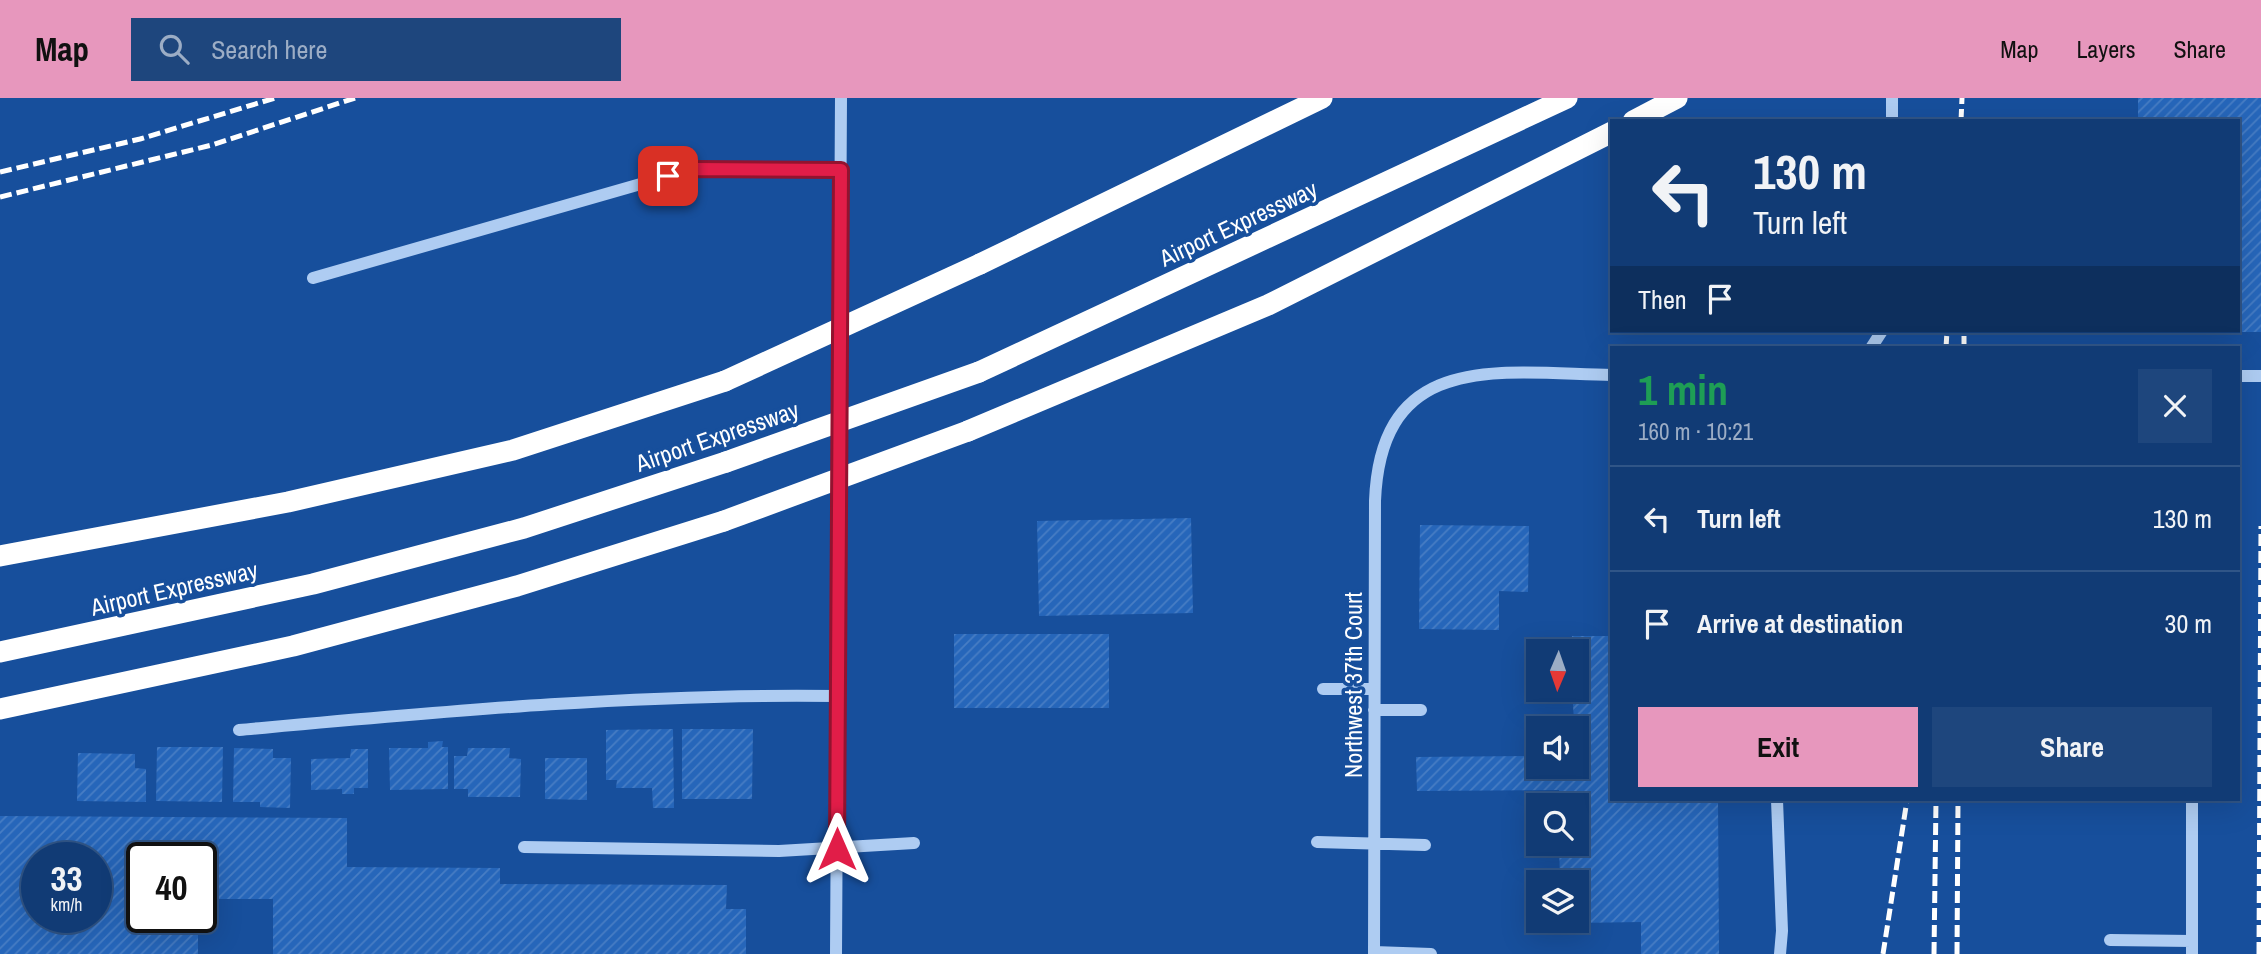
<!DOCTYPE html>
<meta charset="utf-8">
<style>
:root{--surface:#113b75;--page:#1e467d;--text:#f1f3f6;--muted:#9cadc5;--line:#305587;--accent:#e797bd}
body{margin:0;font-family:"Archivo Narrow",sans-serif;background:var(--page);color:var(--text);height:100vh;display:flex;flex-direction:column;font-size:26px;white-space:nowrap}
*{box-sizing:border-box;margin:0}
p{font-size:23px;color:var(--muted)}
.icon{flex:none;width:38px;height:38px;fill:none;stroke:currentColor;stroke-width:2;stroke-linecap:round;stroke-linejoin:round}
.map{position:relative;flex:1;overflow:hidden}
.drawer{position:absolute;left:1610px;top:248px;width:630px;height:455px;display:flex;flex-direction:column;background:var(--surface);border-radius:0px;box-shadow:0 7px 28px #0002,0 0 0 2px var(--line)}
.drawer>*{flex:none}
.top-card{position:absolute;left:1610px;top:21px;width:630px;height:214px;border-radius:0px;box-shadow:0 7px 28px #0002,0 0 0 2px var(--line);background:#113b75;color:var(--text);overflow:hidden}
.needle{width:46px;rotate:182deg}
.buttons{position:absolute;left:1526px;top:541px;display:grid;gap:14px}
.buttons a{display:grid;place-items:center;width:63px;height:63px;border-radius:0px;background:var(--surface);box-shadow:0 7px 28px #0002,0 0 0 2px var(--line);font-size:35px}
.speed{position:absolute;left:21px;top:744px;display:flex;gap:14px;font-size:35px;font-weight:700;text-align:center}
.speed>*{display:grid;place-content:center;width:91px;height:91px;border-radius:50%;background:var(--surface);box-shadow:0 7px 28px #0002,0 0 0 2px var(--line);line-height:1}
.speed small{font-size:18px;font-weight:400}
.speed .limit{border:4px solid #111;border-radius:10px;background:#fff;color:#111}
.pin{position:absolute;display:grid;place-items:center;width:60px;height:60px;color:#fff;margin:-30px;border-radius:14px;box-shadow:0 4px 10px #0006}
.me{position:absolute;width:77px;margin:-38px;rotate:0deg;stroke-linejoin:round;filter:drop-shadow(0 0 5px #0008)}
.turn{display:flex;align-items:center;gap:24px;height:147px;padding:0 28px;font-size:32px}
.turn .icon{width:91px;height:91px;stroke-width:2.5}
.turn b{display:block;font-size:49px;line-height:60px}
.then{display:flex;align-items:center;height:66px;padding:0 28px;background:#0003;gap:14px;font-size:26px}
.round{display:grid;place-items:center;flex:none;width:74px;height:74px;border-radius:0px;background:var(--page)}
.overview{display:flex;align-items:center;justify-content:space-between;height:119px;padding:0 28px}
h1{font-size:42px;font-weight:800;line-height:52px;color:#1e9e55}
.button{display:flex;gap:14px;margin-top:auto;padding:14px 28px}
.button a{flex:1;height:80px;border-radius:0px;background:var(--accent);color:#111;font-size:28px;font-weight:800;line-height:80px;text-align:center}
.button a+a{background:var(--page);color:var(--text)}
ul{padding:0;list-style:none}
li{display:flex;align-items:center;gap:21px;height:105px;padding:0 28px;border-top:2px solid var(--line)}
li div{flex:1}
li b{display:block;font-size:26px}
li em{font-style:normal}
header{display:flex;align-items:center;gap:42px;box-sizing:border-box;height:98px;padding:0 35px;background:var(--accent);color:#111}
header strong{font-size:33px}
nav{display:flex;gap:38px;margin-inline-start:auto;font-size:24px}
.search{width:490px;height:63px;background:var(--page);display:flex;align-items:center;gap:18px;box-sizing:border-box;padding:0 24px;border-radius:0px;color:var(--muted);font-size:26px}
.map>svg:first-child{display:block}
</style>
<header>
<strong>Map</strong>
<div class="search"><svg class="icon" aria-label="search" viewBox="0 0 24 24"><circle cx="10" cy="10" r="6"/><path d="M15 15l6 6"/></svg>Search here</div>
<nav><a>Map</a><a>Layers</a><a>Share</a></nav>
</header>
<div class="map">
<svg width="2261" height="856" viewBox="0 0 2261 856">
<defs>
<pattern id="building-hatch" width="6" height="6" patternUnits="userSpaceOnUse" patternTransform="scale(1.75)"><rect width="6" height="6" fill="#2666ba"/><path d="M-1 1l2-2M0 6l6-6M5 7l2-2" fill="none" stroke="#477dc4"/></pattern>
</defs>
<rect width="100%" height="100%" fill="#174f9c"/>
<path fill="url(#building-hatch)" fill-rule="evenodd" d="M2138,0H2261V234H2238V23H2138Z
M1191,420L1193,515L1039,518L1037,423Z
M1420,427L1529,428L1528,494L1499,493V532L1419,531Z
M954,536H1109V610H954Z
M1572,538H1612V702H1718L1719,856H1641V824L1577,825V784H1560L1559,746H1577V707H1559V692L1417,693L1416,659L1538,658V668H1577L1572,592H1577V553H1572Z
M673,631L674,710H653L652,690H616L617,682H606V632Z
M682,631H753L752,701H682Z
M443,643L442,649H448V691L390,692L389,650H428V644Z
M157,649H223L222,704L156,703Z
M234,650L273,651V660H291L290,710L260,709V704H233Z
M468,650H510L509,660L521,661L520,699H468V691H454V658H467Z
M351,651H368V690H354V696H342V691L311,692V661L350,660Z
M78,655L135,656V670L146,671V704L77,703Z
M545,660H587V702L545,701Z
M0,718L347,720V769L500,770V786L727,787L726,811H746V856H273V801H201V760H142V819H198V856H0ZM37,760H96V819H37Z"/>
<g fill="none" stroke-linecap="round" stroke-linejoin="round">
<path stroke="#aeccf2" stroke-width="12" d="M1892,23V0
M313,180L693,71L841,72
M1871,250L1882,233
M2238,278H2261
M1323,591H1374
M1374,612H1421
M239,632C438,614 637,595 838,598
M1777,702L1782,833L1780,856
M2192,702V856
M1317,744L1425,747
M524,749L779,753L914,745
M2110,842L2192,843
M1374,854L1431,856
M836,856L841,0
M1374,856L1375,403C1381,251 1500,275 1612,277"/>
<path stroke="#fff" stroke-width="21" d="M1633,23L1677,0
M980,166L1322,0
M979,274L1567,0
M968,333L1268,207L1612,34
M0,458L288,404L513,352L725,283
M0,554L313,486L524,430L726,364
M0,611L293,548L517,488L724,423"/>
<path stroke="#fff" stroke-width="5" stroke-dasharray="12 5" stroke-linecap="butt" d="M1961,23L1962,0
M0,74L140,41L275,0
M0,99L212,47L355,0
M1946,250L1947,233
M1964,250V233
M1883,856L1907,702
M1934,856L1936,702
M1957,856L1958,702
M2259,856L2261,428"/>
<path stroke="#fff" stroke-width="21" d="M725,283L980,166
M726,364L979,274
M724,423L968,333"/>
</g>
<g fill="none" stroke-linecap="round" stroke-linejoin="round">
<g stroke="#92132f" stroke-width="18">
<path id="route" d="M668,78L694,71L841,72L837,751"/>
</g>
<use href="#route" stroke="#e11d48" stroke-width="12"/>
</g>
<g text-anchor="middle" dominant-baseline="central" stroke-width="7" stroke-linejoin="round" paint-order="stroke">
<g font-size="24" fill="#fff" stroke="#174f9c">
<text transform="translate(1238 125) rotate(-25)">Airport Expressway</text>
<text transform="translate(717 338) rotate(-19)">Airport Expressway</text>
<text transform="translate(174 490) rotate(-13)">Airport Expressway</text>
<text transform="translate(1353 587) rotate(-90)">Northwest 37th Court</text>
</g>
</g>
</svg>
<div class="buttons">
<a><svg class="needle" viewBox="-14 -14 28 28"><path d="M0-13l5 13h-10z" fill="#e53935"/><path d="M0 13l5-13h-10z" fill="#9cadc5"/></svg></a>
<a><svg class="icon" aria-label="sound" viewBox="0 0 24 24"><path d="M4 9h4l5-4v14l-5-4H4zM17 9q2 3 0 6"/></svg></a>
<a><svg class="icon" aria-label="search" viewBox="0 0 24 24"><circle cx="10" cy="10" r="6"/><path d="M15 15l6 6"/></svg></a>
<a><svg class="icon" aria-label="layers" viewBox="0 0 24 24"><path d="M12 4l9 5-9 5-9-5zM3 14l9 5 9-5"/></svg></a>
</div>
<div class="speed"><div>33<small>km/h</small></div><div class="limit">40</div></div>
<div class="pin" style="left:668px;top:78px;background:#d93025"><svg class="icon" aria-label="arrive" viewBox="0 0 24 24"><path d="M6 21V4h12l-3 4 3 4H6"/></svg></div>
<svg class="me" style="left:837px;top:751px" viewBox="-20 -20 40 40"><path d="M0-17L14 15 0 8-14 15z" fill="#e11d48" stroke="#fff" stroke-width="4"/></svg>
<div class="top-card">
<div class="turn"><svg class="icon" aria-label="left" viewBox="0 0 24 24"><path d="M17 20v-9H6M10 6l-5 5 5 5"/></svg><div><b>130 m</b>Turn left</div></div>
<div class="then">Then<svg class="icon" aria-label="arrive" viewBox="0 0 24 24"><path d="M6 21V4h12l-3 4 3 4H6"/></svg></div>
</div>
<section class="drawer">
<div class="overview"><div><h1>1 min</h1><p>160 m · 10:21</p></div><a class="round"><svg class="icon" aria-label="close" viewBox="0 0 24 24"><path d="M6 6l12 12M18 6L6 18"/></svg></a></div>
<ul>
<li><svg class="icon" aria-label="left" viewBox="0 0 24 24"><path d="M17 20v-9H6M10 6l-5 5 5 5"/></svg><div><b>Turn left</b></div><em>130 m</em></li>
<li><svg class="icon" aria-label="arrive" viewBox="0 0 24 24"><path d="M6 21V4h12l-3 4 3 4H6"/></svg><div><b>Arrive at destination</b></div><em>30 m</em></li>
</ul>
<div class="button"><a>Exit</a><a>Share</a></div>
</section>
</div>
